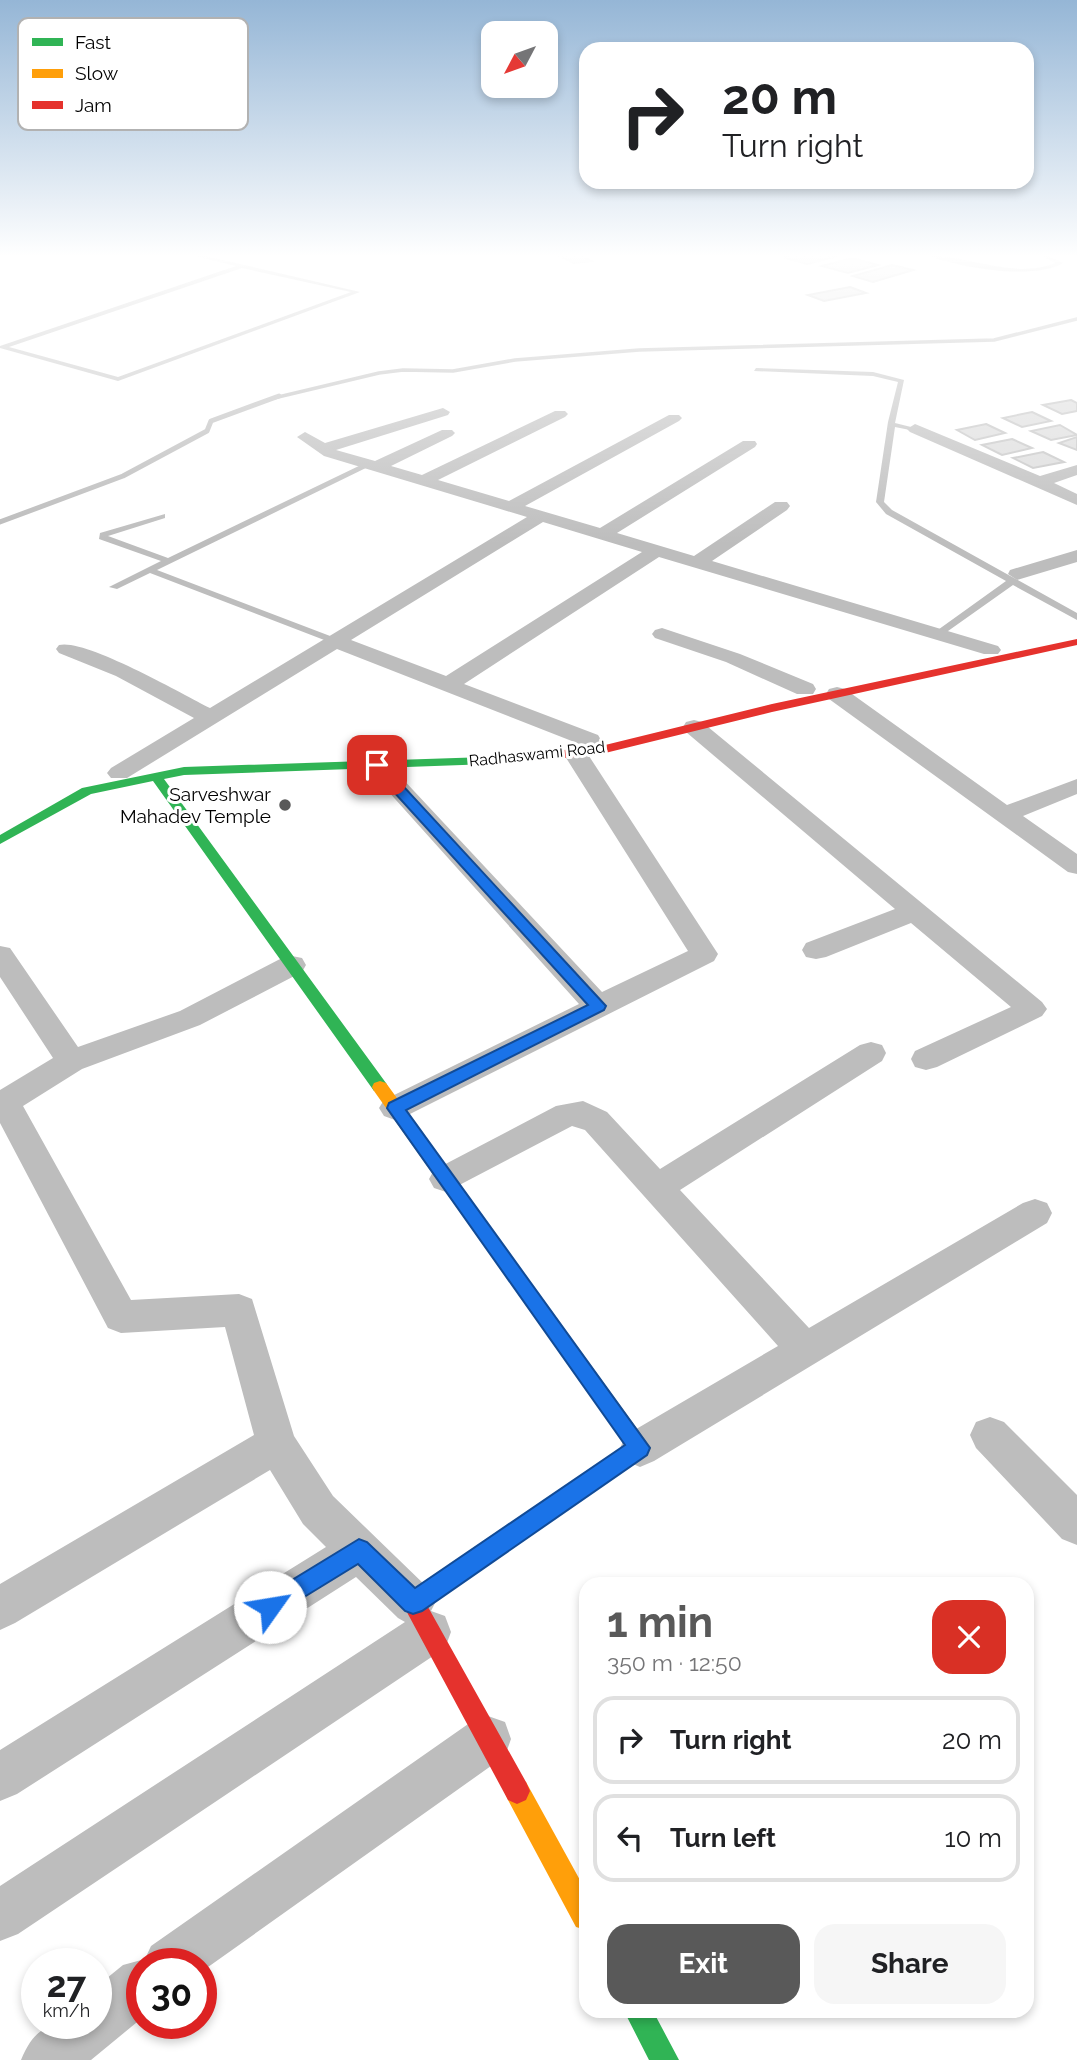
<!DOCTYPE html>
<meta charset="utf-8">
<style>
:root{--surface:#fff;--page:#f6f6f6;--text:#202124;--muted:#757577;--line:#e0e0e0;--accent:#595959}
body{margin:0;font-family:Raleway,sans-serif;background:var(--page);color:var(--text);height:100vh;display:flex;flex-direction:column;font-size:26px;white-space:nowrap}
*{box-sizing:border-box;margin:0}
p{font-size:23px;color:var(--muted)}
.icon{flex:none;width:38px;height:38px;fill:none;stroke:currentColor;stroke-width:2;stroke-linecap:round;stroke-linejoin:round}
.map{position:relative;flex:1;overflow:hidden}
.sheet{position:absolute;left:579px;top:1577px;width:455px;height:441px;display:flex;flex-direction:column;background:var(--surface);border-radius:21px;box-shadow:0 4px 10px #0003}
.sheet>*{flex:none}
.guide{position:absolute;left:579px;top:42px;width:455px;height:147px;border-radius:21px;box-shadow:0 4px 10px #0003;background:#fff;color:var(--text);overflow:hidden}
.needle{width:46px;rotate:229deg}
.controls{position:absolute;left:481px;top:21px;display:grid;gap:14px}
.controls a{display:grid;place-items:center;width:77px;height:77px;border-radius:14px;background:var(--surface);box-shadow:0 4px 10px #0003;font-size:35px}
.speed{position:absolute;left:21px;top:1948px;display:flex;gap:14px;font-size:35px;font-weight:700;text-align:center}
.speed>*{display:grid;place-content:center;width:91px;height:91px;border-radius:50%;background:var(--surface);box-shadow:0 4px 10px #0003;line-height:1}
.speed small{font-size:18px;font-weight:400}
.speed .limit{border:10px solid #d22;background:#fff;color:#111}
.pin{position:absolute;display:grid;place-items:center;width:60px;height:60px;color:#fff;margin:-30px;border-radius:14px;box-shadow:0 4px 10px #0006}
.me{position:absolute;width:77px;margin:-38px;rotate:58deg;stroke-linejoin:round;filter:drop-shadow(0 0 5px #0008)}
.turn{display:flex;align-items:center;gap:24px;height:147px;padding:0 28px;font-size:32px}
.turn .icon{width:91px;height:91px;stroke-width:2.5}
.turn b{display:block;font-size:49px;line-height:60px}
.round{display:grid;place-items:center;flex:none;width:74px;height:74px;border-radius:21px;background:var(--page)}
.summary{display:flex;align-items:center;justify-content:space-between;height:119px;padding:0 28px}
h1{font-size:42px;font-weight:700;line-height:52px;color:var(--accent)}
.button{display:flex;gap:14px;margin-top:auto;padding:14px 28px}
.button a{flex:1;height:80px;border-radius:21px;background:var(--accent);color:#fff;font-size:28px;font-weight:700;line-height:80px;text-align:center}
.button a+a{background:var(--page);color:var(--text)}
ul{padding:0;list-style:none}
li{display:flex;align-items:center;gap:21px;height:88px;margin:0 14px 10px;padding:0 14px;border:4px solid var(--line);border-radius:21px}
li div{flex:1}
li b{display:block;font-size:26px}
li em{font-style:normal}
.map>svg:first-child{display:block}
</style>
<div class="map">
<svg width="1077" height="2060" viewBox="0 0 1077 2060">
<rect width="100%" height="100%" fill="#fff"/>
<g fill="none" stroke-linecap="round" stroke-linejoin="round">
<path stroke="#bababa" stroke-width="3.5" d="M274,398L379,373L403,370L453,371L515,360L639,350L994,340L1077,319"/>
<path stroke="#bababa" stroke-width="5" d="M0,522L123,476L207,431L211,421L279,396"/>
</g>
<path fill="#dbdbdb" stroke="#c3c3c3" stroke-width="2" d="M558,255H581L591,261L574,263Z
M788,255H836L838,256L807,264L783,257Z
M852,258L878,265L848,273L822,266Z
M892,265L913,270L873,282L853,276Z
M850,287L866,293L824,301L808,295Z
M1071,400L1077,403V411L1062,414L1043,405Z
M1032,412L1051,421L1022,427L1003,418Z
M986,424L1005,433L975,440L957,430Z
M1060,425L1077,435L1051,440L1031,431Z
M1077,437V450L1059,443Z
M1012,439L1032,448L1002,455L982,445Z
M1043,452L1064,462L1033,468L1013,458Z"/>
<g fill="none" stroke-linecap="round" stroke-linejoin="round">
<path fill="#bdbdbd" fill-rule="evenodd" d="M190,255H201L360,292L118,381L0,348V346L236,266ZM242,268L351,292L118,377L9,347Z
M926,255C967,255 1015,280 1055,263L1040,255H1047L1063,263C1032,281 958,267 926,255Z
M756,368L873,372L904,380L895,423L919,429L915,431L895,427L884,502L892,510L1077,613V620L1013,585L941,636H935V632L1006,581L886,514L876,502L888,422L898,382L873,376L754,371Z
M365,463L372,465L157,570L338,639V643H332L150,573L117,589L109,587L161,561L99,539L100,533L165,514V518L108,536L168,558Z"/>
<path fill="#bdbdbd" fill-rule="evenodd" d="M443,408L450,412L448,415L336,450L375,461L442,430H452L455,433L452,436L391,466L422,475L555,411H565L568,414L565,417L438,480L509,501L669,415H679L682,418L679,421L525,506L600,528L743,441H755L757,444L755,447L617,533L694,556L775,502H787L790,506L787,510L712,561L998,646L1001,650L998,654H984L659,557L464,684L598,735L601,740L598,745H582L337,649L127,778H111L107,773L111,768L194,718L116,676L59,653L56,649L59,645C85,638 182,694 210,708L527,517L324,456L297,437L305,432L325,443ZM543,522L642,552L446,676L351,640Z
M915,424L1040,476L1077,465V475L1054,483L1077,494V505L910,432L907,429Z
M1077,550V562L1017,580L1008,574L1010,570Z
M662,628L740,654L813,684L816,689L813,694H797L726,662L655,638L652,634L655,630Z
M837,687L845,689L1007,805L1077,779V794L1023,816L1077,854V874L1068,872L829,699L826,694L829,689Z
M694,720L702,722L1042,1002L1047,1009L1042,1016L937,1067L926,1070L915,1067L911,1059L915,1051L1011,1007L911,923L826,957L816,959L806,957L802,950L806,943L895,909L686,732L683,727L686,722Z
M575,746L583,748L587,753L718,954L714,961L406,1116L395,1120L384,1116L379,1108L384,1100L579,1004L369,770L365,765L369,760H385L602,992L688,951L563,753L567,748Z
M0,946L10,948L78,1047L180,1011L282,958L292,956L302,958L306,965L302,972L200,1025L82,1069L23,1106L131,1300L239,1294L252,1299L294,1436L333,1496L428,1588L435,1603L431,1611L445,1616L451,1632L445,1648L18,1934L0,1941V1886L405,1622L398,1618L356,1577L17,1794L0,1801V1750L326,1547L303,1524L270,1470L15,1623L0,1630V1584L254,1435L225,1327L121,1333L108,1328L0,1123V1090L53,1058L0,977Z
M871,1042L882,1045L886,1053L882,1061L680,1190L809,1328L1023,1203L1035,1199L1047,1203L1052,1213L1047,1223L654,1461L640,1467L626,1461L620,1448L626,1435L778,1346L585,1130L572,1126L446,1192L434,1188L429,1179L434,1170L556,1106L583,1101L607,1112L660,1169L860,1045Z
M990,1417L1004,1422L1077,1495V1545L1062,1539L976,1448L970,1435L976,1422Z
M488,1716L505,1722L511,1739L505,1756L201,1972V1964H142V2018L91,2060H21C38,2019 57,2023 96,2023V1987L123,1965L145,1959L151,1946L471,1722Z"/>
<path fill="#30b455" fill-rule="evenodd" d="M486,757L492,761L490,764L184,775L164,779L386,1083L388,1087L386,1091H374L153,781L91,794L0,844V835L82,788L184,767Z
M624,2011H653L679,2060H649Z"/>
<path fill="#ff9f0a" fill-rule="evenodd" d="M380,1081L386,1083L651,1448L647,1455L567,1510L559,1514L551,1510L548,1503L551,1496L626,1446L374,1091L372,1087L374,1083Z
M517,1778L526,1782L586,1891V1930L576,1927L508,1800L504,1791L508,1782Z"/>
<path fill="#e5322d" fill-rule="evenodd" d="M1077,639V645L772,712L597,755L486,765L480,761L486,757L597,747L772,704Z
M559,1492L567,1496L570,1503L567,1510L428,1607L526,1782L530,1791L526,1800L517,1804L508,1800L402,1603L405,1595Z"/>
</g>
<linearGradient id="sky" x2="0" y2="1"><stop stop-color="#95b6d6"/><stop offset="0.47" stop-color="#fff"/><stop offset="1" stop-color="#fff" stop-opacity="0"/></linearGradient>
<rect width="1077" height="544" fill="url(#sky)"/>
<path fill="#1a73e8" stroke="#114b97" stroke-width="2" d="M377,761L381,762L606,1006L604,1010L406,1110L650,1448L647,1455L422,1611L413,1614L405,1611L358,1564L270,1618L261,1615L258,1607L261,1599L359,1539L367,1542L415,1588L625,1445L387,1108L389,1103L588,1005L372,768L371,765Z"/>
<circle fill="#595959" stroke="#fff" stroke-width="2.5" cx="285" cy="805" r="7"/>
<g text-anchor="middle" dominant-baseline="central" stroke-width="6" stroke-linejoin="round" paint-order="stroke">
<g font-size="16" fill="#000" stroke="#fff">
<text transform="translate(537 754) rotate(-6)">Radhaswami Road</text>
</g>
<g font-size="19" fill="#000" stroke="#fff" text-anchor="end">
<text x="271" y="794">Sarveshwar<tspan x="271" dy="22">Mahadev Temple</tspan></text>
</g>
</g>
<rect x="18" y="18" width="230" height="112" rx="10" fill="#fff" stroke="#b2b2b2" stroke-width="2"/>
<rect x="32" y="38" width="31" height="8" fill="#30b455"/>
<rect x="32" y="69" width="31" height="9" fill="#ff9f0a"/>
<rect x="32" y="101" width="31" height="8" fill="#e5322d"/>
<g font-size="19" fill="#000">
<text x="75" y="49">Fast</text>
<text x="75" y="80">Slow</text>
<text x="75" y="112">Jam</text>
</g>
</svg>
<div class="controls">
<a><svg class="needle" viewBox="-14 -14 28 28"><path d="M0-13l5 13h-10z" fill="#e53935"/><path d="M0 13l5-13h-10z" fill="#757577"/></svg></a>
</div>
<div class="speed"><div>27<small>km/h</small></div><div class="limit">30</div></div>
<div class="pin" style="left:377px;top:765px;background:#d93025"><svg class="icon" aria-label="arrive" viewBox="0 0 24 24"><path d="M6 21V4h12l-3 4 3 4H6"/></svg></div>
<svg class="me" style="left:270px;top:1607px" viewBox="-20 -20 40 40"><circle r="19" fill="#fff"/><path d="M0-13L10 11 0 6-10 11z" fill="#1a73e8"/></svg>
<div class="guide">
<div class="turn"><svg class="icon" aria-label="right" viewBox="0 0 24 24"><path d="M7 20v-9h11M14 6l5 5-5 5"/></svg><div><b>20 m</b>Turn right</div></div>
</div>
<section class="sheet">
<div class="summary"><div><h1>1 min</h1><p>350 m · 12:50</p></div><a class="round" style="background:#d93025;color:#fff"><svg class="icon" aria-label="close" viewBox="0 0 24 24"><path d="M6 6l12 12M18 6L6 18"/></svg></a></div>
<ul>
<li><svg class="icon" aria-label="right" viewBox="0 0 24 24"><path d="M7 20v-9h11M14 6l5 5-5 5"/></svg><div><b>Turn right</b></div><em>20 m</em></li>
<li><svg class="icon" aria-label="left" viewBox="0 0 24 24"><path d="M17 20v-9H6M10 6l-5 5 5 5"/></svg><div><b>Turn left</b></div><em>10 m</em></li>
</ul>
<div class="button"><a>Exit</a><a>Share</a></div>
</section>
</div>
